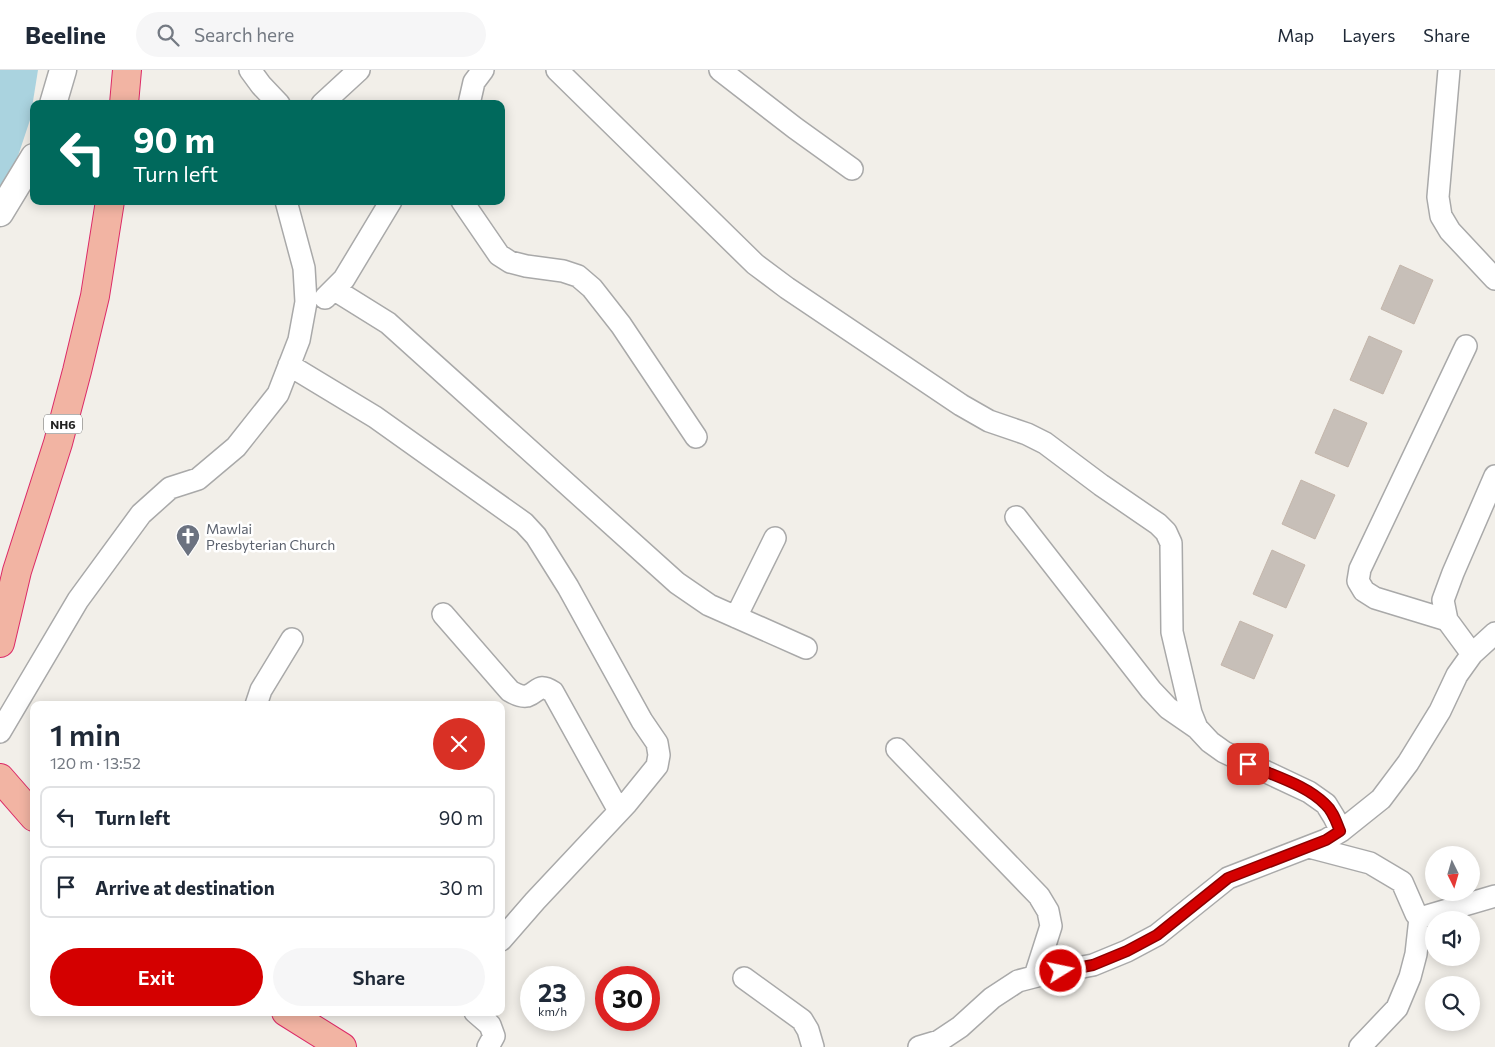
<!DOCTYPE html>
<meta charset="utf-8">
<style>
:root{--surface:#fff;--page:#f6f6f7;--text:#1f2937;--muted:#747a83;--line:#e0e1e3;--accent:#d40000}
body{margin:0;font-family:Commissioner,sans-serif;background:var(--page);color:var(--text);height:100vh;display:flex;flex-direction:column;font-size:19px;white-space:nowrap}
*{box-sizing:border-box;margin:0}
p{font-size:16px;color:var(--muted)}
.icon{flex:none;width:28px;height:28px;fill:none;stroke:currentColor;stroke-width:2;stroke-linecap:round;stroke-linejoin:round}
.map{position:relative;flex:1;overflow:hidden}
.sheet{position:absolute;left:30px;top:631px;width:475px;height:315px;display:flex;flex-direction:column;background:var(--surface);border-radius:10px;box-shadow:0 2px 12px #0003}
.sheet>*{flex:none}
.banner{position:absolute;left:30px;top:30px;width:475px;height:105px;border-radius:10px;box-shadow:0 2px 12px #0003;background:#00695c;color:#fff;overflow:hidden}
.needle{width:32px;rotate:175deg}
.controls{position:absolute;left:1425px;top:776px;display:grid;gap:10px}
.controls a{display:grid;place-items:center;width:55px;height:55px;border-radius:50%;background:var(--surface);box-shadow:0 2px 12px #0003;font-size:25px}
.speed{position:absolute;left:520px;top:896px;display:flex;gap:10px;font-size:25px;font-weight:700;text-align:center}
.speed>*{display:grid;place-content:center;width:65px;height:65px;border-radius:50%;background:var(--surface);box-shadow:0 2px 12px #0003;line-height:1}
.speed small{font-size:12px;font-weight:400}
.speed .limit{border:8px solid #d22;background:#fff;color:#111}
.pin{position:absolute;display:grid;place-items:center;width:42px;height:42px;color:#fff;margin:-21px;border-radius:10px;box-shadow:0 2px 8px #0006}
.me{position:absolute;width:55px;margin:-28px;rotate:80deg;stroke-linejoin:round;filter:drop-shadow(0 0 4px #0008)}
.turn{display:flex;align-items:center;gap:18px;height:105px;padding:0 20px;font-size:22px}
.turn .icon{width:65px;height:65px;stroke-width:2.5}
.turn b{display:block;font-size:35px;line-height:42px}
.round{display:grid;place-items:center;flex:none;width:52px;height:52px;border-radius:26px;background:var(--page)}
.overview{display:flex;align-items:center;justify-content:space-between;height:85px;padding:0 20px}
h1{font-size:30px;font-weight:600;line-height:38px}
.primary-button{display:flex;gap:10px;margin-top:auto;padding:10px 20px}
.primary-button a{flex:1;height:58px;border-radius:30px;background:var(--accent);color:#fff;font-size:20px;font-weight:600;line-height:58px;text-align:center}
.primary-button a+a{background:var(--page);color:var(--text)}
ul{padding:0;list-style:none}
li{display:flex;align-items:center;gap:15px;height:62px;margin:0 10px 8px;padding:0 10px;border:2px solid var(--line);border-radius:10px}
li div{flex:1}
li b{display:block;font-size:19px}
li em{font-style:normal}
header{display:flex;align-items:center;gap:30px;box-sizing:border-box;height:70px;padding:0 25px;background:var(--surface);border-bottom:1px solid var(--line)}
header strong{font-size:24px}
nav{display:flex;gap:28px;margin-inline-start:auto;font-size:18px}
.search{width:350px;height:45px;background:var(--page);display:flex;align-items:center;gap:12px;box-sizing:border-box;padding:0 18px;border-radius:28px;color:var(--muted);font-size:19px}
.map>svg:first-child{display:block}
</style>
<header>
<strong>Beeline</strong>
<div class="search"><svg class="icon" aria-label="search" viewBox="0 0 24 24"><circle cx="10" cy="10" r="6"/><path d="M15 15l6 6"/></svg>Search here</div>
<nav><a>Map</a><a>Layers</a><a>Share</a></nav>
</header>
<div class="map">
<svg width="1495" height="977" viewBox="0 0 1495 977">
<rect width="100%" height="100%" fill="#f2efe9"/>
<path fill="#aad3df" d="M0,0H38L30,50L14,98L0,118Z"/>
<path fill="#c7bfb8" stroke="#c4b6ab" d="M1400,195L1433,210L1414,254L1381,239Z
M1369,266L1402,281L1383,324L1350,310Z
M1334,339L1367,353L1348,397L1315,383Z
M1301,410L1335,425L1315,469L1282,454Z
M1272,480L1305,495L1286,538L1253,524Z
M1240,551L1273,565L1254,609L1221,595Z"/>
<g fill="none" stroke-linecap="round" stroke-linejoin="round">
<g stroke="#a9a9a9" stroke-width="24">
<path id="minor" d="M250,0L261,15L279,34
M557,0L755,194L787,218L961,335L989,351L1027,364L1045,373L1101,415L1158,454L1166,462L1171,473L1172,562L1191,643L1197,658L1210,672L1224,682L1309,722L1326,734L1334,747L1341,761
M720,0L795,58L852,99
M1449,0L1438,127L1441,146L1450,161L1495,209
M322,34L359,0
M469,34L474,12L483,0
M462,131L499,185L510,192L526,196L563,201L578,206L592,218L621,255L696,367
M335,220L388,253L677,513L709,535L806,578
M325,228L344,209L391,131
M289,295L375,347L524,453L536,466L568,517L642,651L657,673L659,685L657,696L627,733L535,831L501,870
M1016,447L1151,620L1168,638L1197,658
M443,544L510,621C515,624 521,627 527,626C539,622 538,612 553,622L619,741
M736,547L775,468
M1447,550L1375,528L1364,521L1358,511L1360,499L1466,276
M1472,584L1447,550L1443,530L1453,503L1495,406
M256,635L261,620L292,569
M0,662L78,530L141,444L170,418L198,409L236,377L278,324L299,270L306,232L304,198L286,131
M897,679L1039,826L1048,841L1051,856L1035,906
M1309,777L1370,793L1402,812L1416,844L1420,848L1416,884L1410,907L1397,938L1360,977
M1420,848L1495,826
M744,908L802,950L808,960L813,977
M475,942L490,955L494,966L488,977
M919,977L939,971L960,957L992,928L1018,911L1045,904L1093,895L1127,881L1157,865L1228,808L1326,770L1341,761L1381,729L1408,693L1440,641L1457,605L1472,584L1495,563"/>
</g>
<g stroke="#a9a9a9" stroke-width="29">
<path id="tertiary" d="M53,34L63,0
M0,143L34,87"/>
</g>
<g stroke="#dc2a67" stroke-width="30">
<path id="trunk" d="M124,34L127,0
M0,573L17,501L58,373L77,301L95,226L110,131
M0,708L34,747
M286,942L342,977"/>
</g>
<use href="#minor" stroke="#fff" stroke-width="21"/>
<use href="#tertiary" stroke="#fff" stroke-width="26"/>
<use href="#trunk" stroke="#f2b4a3" stroke-width="28"/>
</g>
<g fill="none" stroke-linecap="round" stroke-linejoin="round">
<g stroke="#8a0000" stroke-width="12">
<path id="route" d="M1061,901L1093,895L1127,881L1157,865L1228,808L1326,770L1340,761C1336,751 1333,741 1325,734C1305,714 1273,706 1248,694"/>
</g>
<use href="#route" stroke="#d40000" stroke-width="9"/>
</g>
<defs>
<g id="church-pin" transform="scale(1.25)"><path d="M0 17L-7.5 6A9.5 9.5 0 1 1 7.5 6Z" fill="#6b7280" stroke="#fff"/><path d="M-1.2-6h2.4v3.5h3.3v2.4h-3.3V6h-2.4V-.1h-3.3v-2.4h3.3Z" fill="#fff"/></g>
</defs>
<g fill-rule="evenodd">
<use href="#church-pin" x="188" y="466"/>
</g>
<g text-anchor="middle" dominant-baseline="central" stroke-width="5" stroke-linejoin="round" paint-order="stroke">
<rect fill="#fff" stroke="#646464" stroke-width="1" x="44" y="344.5" width="38" height="19" rx="4"/>
<g font-size="12" font-weight="bold" fill="#222">
<text x="63" y="354">NH6</text>
</g>
<g font-size="14" fill="#5b616d" stroke="#fff" text-anchor="start">
<text x="206" y="458">Mawlai<tspan x="206" dy="16">Presbyterian Church</tspan></text>
</g>
</g>
</svg>
<div class="controls">
<a><svg class="needle" viewBox="-14 -14 28 28"><path d="M0-13l5 13h-10z" fill="#e53935"/><path d="M0 13l5-13h-10z" fill="#747a83"/></svg></a>
<a><svg class="icon" aria-label="sound" viewBox="0 0 24 24"><path d="M4 9h4l5-4v14l-5-4H4zM17 9q2 3 0 6"/></svg></a>
<a><svg class="icon" aria-label="search" viewBox="0 0 24 24"><circle cx="10" cy="10" r="6"/><path d="M15 15l6 6"/></svg></a>
</div>
<div class="speed"><div>23<small>km/h</small></div><div class="limit">30</div></div>
<div class="pin" style="left:1248px;top:694px;background:#d93025"><svg class="icon" aria-label="arrive" viewBox="0 0 24 24"><path d="M6 21V4h12l-3 4 3 4H6"/></svg></div>
<svg class="me" style="left:1061px;top:901px" viewBox="-20 -20 40 40"><circle r="17" fill="#d40000" stroke="#fff" stroke-width="3"/><path d="M0-11L8 9 0 5-8 9z" fill="#fff"/></svg>
<div class="banner">
<div class="turn"><svg class="icon" aria-label="left" viewBox="0 0 24 24"><path d="M17 20v-9H6M10 6l-5 5 5 5"/></svg><div><b>90 m</b>Turn left</div></div>
</div>
<section class="sheet">
<div class="overview"><div><h1>1 min</h1><p>120 m · 13:52</p></div><a class="round" style="background:#d93025;color:#fff"><svg class="icon" aria-label="close" viewBox="0 0 24 24"><path d="M6 6l12 12M18 6L6 18"/></svg></a></div>
<ul>
<li><svg class="icon" aria-label="left" viewBox="0 0 24 24"><path d="M17 20v-9H6M10 6l-5 5 5 5"/></svg><div><b>Turn left</b></div><em>90 m</em></li>
<li><svg class="icon" aria-label="arrive" viewBox="0 0 24 24"><path d="M6 21V4h12l-3 4 3 4H6"/></svg><div><b>Arrive at destination</b></div><em>30 m</em></li>
</ul>
<div class="primary-button"><a>Exit</a><a>Share</a></div>
</section>
</div>
